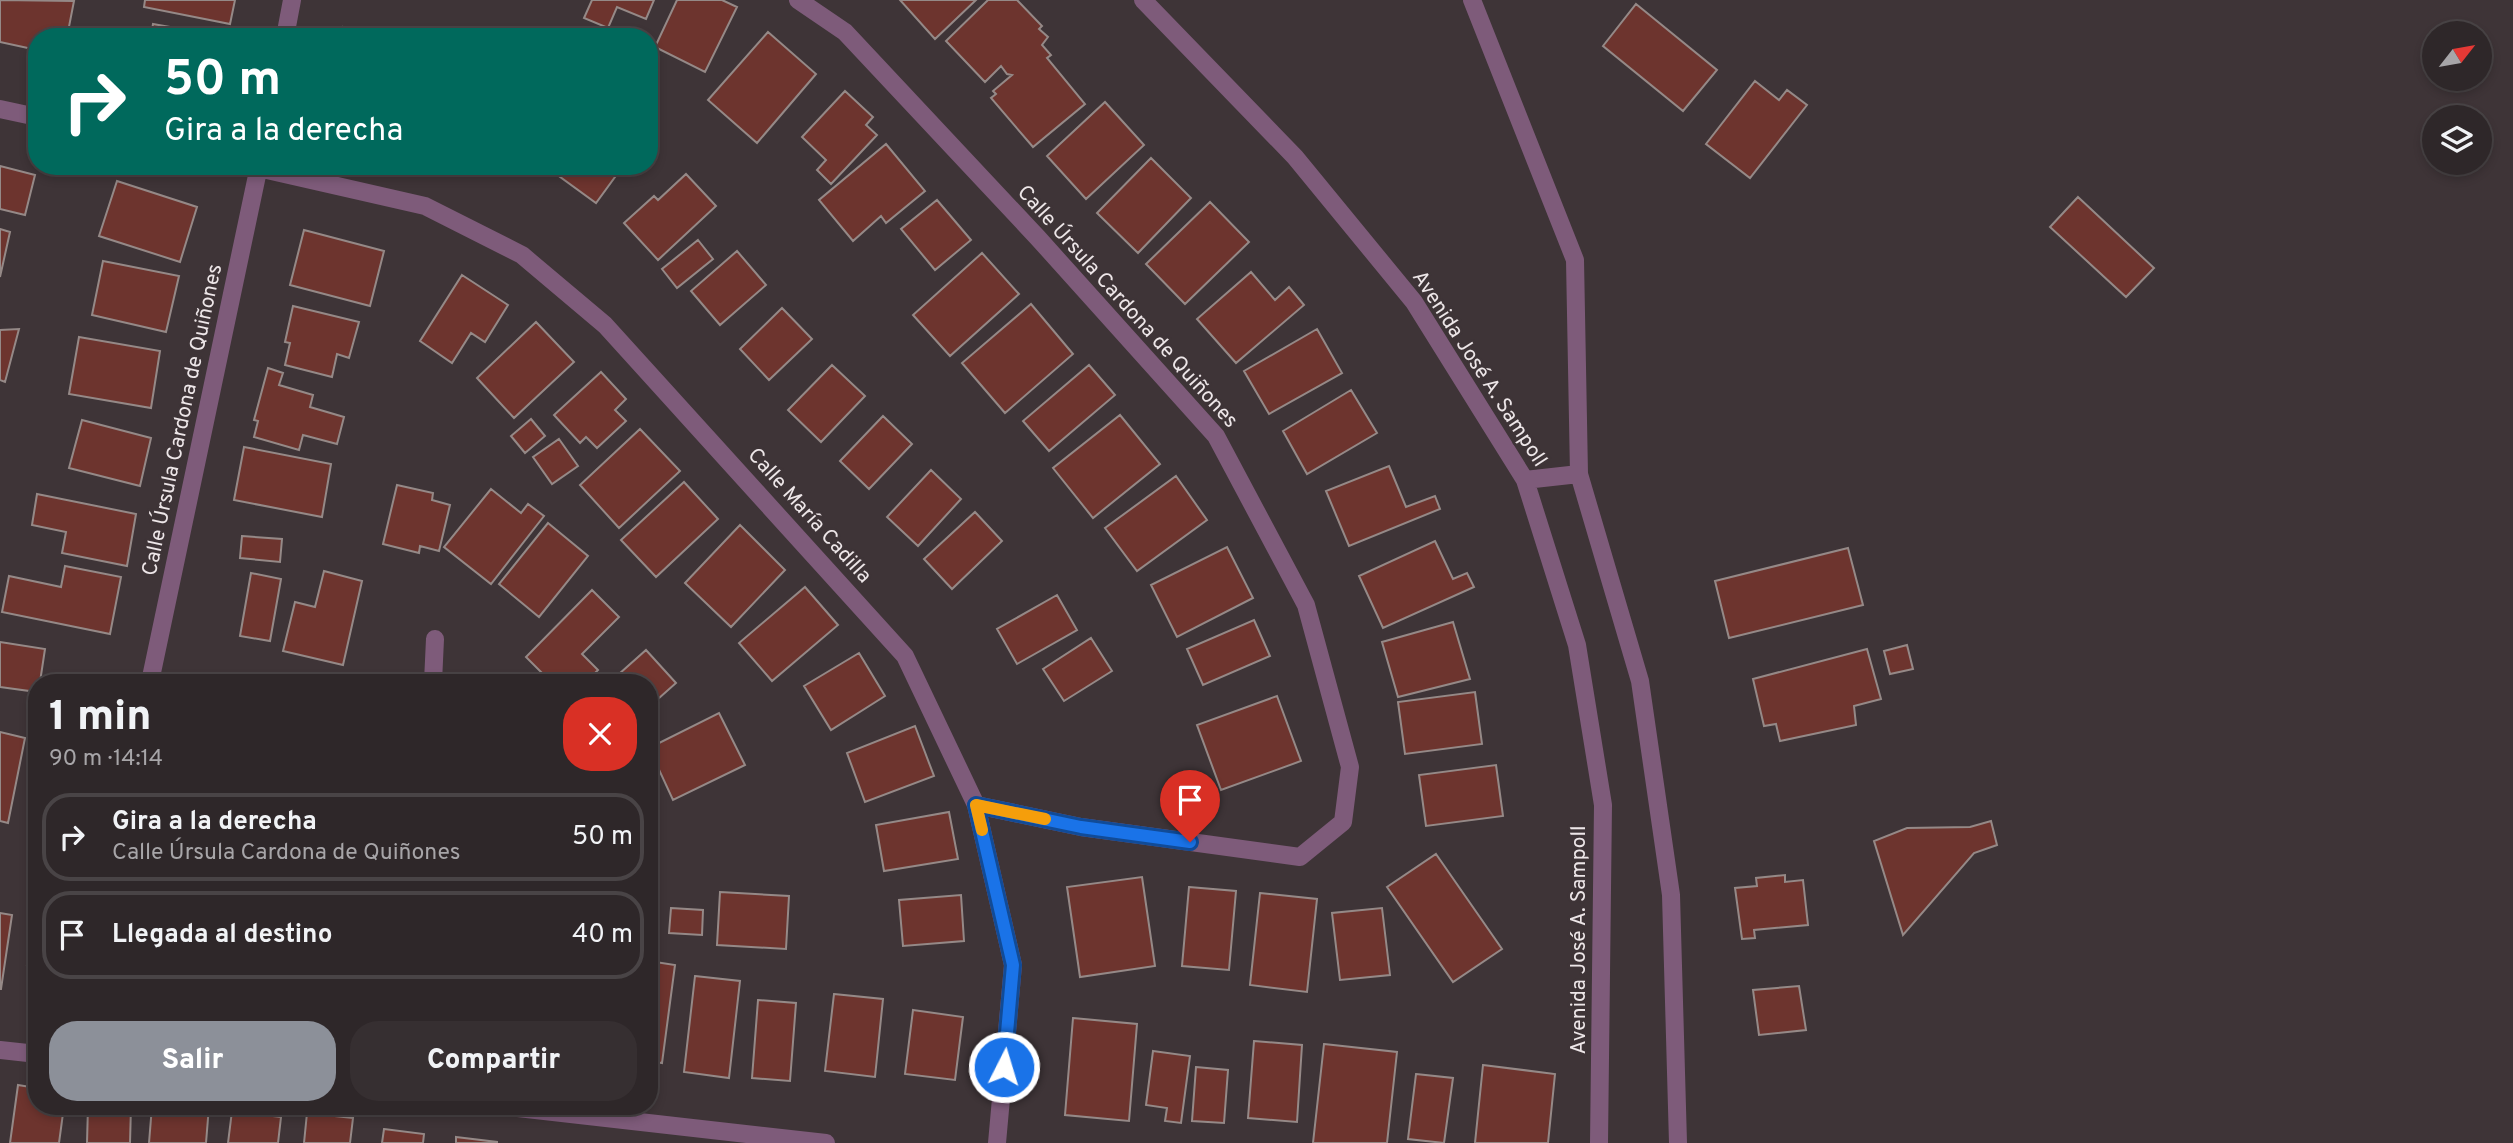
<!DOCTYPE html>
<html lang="es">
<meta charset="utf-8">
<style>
:root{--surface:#2e2729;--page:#362f31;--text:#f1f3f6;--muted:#a7a5a8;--line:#494446;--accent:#8c9099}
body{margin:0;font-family:Overpass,sans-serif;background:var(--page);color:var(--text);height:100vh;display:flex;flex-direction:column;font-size:26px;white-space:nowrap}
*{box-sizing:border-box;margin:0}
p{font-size:23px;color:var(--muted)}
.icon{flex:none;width:38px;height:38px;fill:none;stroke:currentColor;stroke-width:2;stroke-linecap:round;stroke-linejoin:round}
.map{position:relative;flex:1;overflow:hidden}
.side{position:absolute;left:28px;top:674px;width:630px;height:441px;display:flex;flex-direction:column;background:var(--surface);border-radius:28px;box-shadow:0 4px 10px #0003,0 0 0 2px var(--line)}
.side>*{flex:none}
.banner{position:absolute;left:28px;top:28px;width:630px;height:147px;border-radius:28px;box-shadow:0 4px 10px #0003,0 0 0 2px var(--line);background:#00695c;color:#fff;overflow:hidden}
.needle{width:46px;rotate:59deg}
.tools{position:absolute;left:2422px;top:21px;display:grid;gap:14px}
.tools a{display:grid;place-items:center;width:70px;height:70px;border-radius:50%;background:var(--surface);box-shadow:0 4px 10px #0003,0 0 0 2px var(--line);font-size:35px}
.pin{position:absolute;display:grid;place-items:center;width:60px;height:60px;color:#fff;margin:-72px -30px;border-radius:50% 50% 50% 0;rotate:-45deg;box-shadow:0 0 7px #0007}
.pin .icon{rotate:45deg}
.me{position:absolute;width:77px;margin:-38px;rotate:5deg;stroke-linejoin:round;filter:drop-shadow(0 0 5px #0008)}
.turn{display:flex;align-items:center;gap:24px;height:147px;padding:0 21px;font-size:32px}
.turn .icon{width:91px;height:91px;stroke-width:2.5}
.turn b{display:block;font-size:49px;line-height:60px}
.round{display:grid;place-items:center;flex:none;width:74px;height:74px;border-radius:28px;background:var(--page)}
.head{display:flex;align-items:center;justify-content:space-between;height:119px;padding:0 21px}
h1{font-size:42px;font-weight:800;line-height:52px}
.button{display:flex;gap:14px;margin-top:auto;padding:14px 21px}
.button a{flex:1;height:80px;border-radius:28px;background:var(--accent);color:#fff;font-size:28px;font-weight:800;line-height:80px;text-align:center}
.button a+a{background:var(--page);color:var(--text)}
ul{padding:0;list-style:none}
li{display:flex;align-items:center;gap:21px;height:88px;margin:0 14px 10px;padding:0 7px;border:4px solid var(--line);border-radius:28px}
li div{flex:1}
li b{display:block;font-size:26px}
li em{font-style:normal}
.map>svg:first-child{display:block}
</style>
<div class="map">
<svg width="2513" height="1143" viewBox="0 0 2513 1143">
<rect width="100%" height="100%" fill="#3e3437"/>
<path fill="#6d342e" stroke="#958987" stroke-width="2" d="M0,0L74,1L67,37H37V50L0,42Z
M145,0H235L230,24L144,7Z
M592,0H654L646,19L617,7L608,28L584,18Z
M677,0H722L737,7L705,72L655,47Z
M900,0H976L935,39Z
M988,0H1017L1042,26L1039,29L1048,37L1042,45L1051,55L1047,58L1085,104L1033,147L991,98L996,94L993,91L1012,75L1007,74L1001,66L985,82L946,41Z
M1636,4L1717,70L1683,111L1603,46Z
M153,24L227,37H151Z
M343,27L388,33L387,37H342Z
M768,32L816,74L757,143L708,100Z
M1755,81L1779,100L1787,90L1807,105L1750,178L1706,144Z
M845,91L873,117L866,125L877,135L831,184L817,170L826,160L802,137Z
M1105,102L1144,145L1086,199L1047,156Z
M886,144L925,191L886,223L881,216L853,241L819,200Z
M1151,158L1191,198L1138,253L1097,213Z
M0,166L35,175L25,215L0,209Z
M556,166H623L596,203L552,171Z
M686,174L716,206L658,260L624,223L654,196L658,200Z
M117,181L197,207L180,262L99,236Z
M2078,197L2154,268L2126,297L2050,227Z
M937,200L971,240L935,270L901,229Z
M1210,202L1249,242L1185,304L1146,264Z
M0,229L10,232L0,277Z
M304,230L384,251L370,306L290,285Z
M698,240L713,259L677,288L662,269Z
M737,251L766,285L720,325L691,291Z
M982,253L1019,294L950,356L913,315Z
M103,261L179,276L166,332L92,315Z
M1251,272L1275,300L1289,287L1304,305L1236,363L1197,319Z
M462,275L508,305L485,342L471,333L452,363L420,341Z
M1031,304L1073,354L1005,413L962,363Z
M293,306L359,322L349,358L337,354L332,377L285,365L290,343L285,342Z
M782,308L812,339L769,380L740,349Z
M536,322L574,362L514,418L477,378Z
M19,329L5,382L0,380V330Z
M1317,329L1342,373L1269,414L1244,371Z
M79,337L160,351L151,408L69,394Z
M832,365L865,396L821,442L788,410Z
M1089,365L1115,395L1049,451L1023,421Z
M268,368L283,373L279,385L313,395L310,407L344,417L337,444L303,435L299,450L254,437L258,421L254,420Z
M601,372L626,399L615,410L626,421L597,448L586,437L580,443L554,415Z
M1351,390L1377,433L1307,474L1283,431Z
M1120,415L1160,464L1093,518L1053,468Z
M883,416L912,444L869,489L840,461Z
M531,419L545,436L525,453L511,436Z
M82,420L151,438L140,486L69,468Z
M640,429L680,471L619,528L580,485Z
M559,439L578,466L552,484L533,457Z
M244,447L331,464L322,517L234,500Z
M1389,466L1406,507L1435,496L1440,509L1349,546L1326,491Z
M931,470L961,499L918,546L887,517Z
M1176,476L1207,520L1137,571L1105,528Z
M684,482L718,519L656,577L621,540Z
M397,485L433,493L432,500L450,505L439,551L420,546L419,553L383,544Z
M491,489L521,513L528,504L544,516L491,584L444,547Z
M37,494L136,514L127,566L62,553L66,532L32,525Z
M975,512L1002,541L952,589L924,559Z
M548,523L588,556L539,617L499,584Z
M740,525L785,570L731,627L685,583Z
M242,536L282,539L280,562L240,558Z
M1435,541L1453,579L1467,573L1474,587L1383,628L1359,576Z
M1227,547L1253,598L1177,637L1151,585Z
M1848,548L1863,605L1729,638L1715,581Z
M65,566L121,577L110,634L2,612L9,576L61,587Z
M324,571L362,581L343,665L283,651L295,602L315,607Z
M251,573L281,579L270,641L240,636Z
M805,587L838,625L772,681L739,643Z
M592,590L619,617L582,654L598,670L586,682H551L526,657Z
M1057,595L1077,630L1017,664L997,629Z
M1254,620L1270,656L1203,685L1187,649Z
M1453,622L1470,679L1398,697L1382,642Z
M1091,638L1112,671L1064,701L1043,669Z
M0,642L45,649L40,682H37V692L0,687Z
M1907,645L1913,669L1890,674L1884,651Z
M1867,649L1881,699L1854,706L1856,725L1780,741L1776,724L1764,726L1753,679Z
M646,650L676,683L649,707V682H610Z
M859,653L885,696L831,730L804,686Z
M1475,692L1482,744L1405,754L1398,702Z
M1277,696L1301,761L1221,790L1197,725Z
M719,713L745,765L673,800L649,748Z
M915,726L934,776L865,802L847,753Z
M0,732L25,738L8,823L0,821Z
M1496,765L1503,816L1426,826L1419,775Z
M949,812L958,859L884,871L876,825Z
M1991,821L1997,845L1974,853L1903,935L1874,841L1907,828L1970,827Z
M1436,854L1502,949L1453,982L1387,887Z
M1785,875V882L1803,880L1808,925L1754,930L1755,938L1742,939L1735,888L1757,886L1756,878Z
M1142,877L1155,966L1080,977L1067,887Z
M1189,887L1236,891L1229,970L1182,966Z
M720,892L789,896L786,949L717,945Z
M1260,893L1317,899L1307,992L1250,985Z
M961,895L964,941L903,946L899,900Z
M36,903H37V967L27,965Z
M671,908L703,910L702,935L669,933Z
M1382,908L1390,975L1340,980L1332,913Z
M0,913L12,915L1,989H0Z
M649,961L675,965L662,1063L649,1061Z
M695,976L740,981L729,1078L684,1072Z
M1799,986L1806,1030L1759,1035L1753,990Z
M834,994L883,999L875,1077L825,1071Z
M758,1000L796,1003L790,1081L752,1078Z
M913,1010L963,1017L955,1080L905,1074Z
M1073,1018L1137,1024L1129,1121L1065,1115Z
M1254,1041L1302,1045L1297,1122L1248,1118Z
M1324,1044L1397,1052L1387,1143H1313Z
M1153,1051L1190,1056L1181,1123L1165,1121L1167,1108L1146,1105Z
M1483,1065L1555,1074L1548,1143H1475Z
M1196,1067L1228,1070L1224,1123L1192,1121Z
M1416,1074L1453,1078L1444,1143L1408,1139Z
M18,1085L37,1088V1106H64L59,1143H10Z
M88,1106H131L130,1143H87Z
M152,1106H209L206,1143H149Z
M232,1111L281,1117L278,1143H228Z
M307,1113L353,1118L350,1143H304Z
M384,1129L424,1134L423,1143H382Z
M456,1137L497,1142V1143H456Z"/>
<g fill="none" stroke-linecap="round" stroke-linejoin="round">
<path stroke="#7e5b7a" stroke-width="18" d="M798,0L845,32L1038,238L1216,436L1306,605L1350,767L1343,822L1300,857L1081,827L976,805
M1143,0L1295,157L1414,302L1525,480L1577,645L1603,805L1599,1143
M1472,0L1575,260L1579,474L1640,681L1671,895L1678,1143
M285,37L292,0
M0,109L37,117
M250,166L425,206L522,255L605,325L905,656L976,805L1013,965L997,1143
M1525,480L1579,474
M150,682L259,166
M433,682L435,639
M0,1050L37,1054
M499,1106L826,1143"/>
</g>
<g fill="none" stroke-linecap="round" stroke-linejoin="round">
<g stroke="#114b97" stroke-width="18">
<path id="route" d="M1004,1067L1013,965L976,805L1081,827L1190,842"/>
</g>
<use href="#route" stroke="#1a73e8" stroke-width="12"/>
<path stroke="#f59e0b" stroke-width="12" d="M982,830L976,805L1045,819"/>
</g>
<g text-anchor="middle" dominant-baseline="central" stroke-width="5" stroke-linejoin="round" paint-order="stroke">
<g font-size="21" fill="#ede6e8" stroke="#3e3437">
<text transform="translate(1127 307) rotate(48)">Calle Úrsula Cardona de Quiñones</text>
<text transform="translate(1479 369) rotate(57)">Avenida José A. Sampoll</text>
<text transform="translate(183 420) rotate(-78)">Calle Úrsula Cardona de Quiñones</text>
<text transform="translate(809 516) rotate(48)">Calle María Cadilla</text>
<text transform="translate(1579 940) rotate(-90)">Avenida José A. Sampoll</text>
</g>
</g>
</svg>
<div class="tools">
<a><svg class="needle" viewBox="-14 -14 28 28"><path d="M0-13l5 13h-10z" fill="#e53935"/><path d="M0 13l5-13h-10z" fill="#a7a5a8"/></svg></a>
<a><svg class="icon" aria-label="layers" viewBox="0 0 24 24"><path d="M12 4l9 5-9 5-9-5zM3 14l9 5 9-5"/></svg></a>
</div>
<div class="pin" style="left:1190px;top:842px;background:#d93025"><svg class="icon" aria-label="arrive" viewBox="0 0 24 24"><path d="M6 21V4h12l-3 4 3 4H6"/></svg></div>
<svg class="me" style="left:1004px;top:1067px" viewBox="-20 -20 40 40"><circle r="17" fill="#1a73e8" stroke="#fff" stroke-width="3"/><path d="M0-11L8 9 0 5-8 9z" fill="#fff"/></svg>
<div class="banner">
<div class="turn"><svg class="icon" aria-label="right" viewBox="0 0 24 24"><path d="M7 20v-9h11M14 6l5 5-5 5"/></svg><div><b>50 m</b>Gira a la derecha</div></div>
</div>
<section class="side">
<div class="head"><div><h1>1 min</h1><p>90 m · 14:14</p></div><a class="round" style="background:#d93025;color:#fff"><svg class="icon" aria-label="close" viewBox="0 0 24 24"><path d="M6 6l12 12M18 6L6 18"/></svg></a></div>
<ul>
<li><svg class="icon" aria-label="right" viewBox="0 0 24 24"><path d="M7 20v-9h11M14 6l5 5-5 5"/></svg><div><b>Gira a la derecha</b><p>Calle Úrsula Cardona de Quiñones</p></div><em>50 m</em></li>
<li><svg class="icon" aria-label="arrive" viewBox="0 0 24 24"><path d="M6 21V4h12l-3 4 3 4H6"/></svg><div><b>Llegada al destino</b></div><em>40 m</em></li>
</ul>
<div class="button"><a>Salir</a><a>Compartir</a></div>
</section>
</div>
